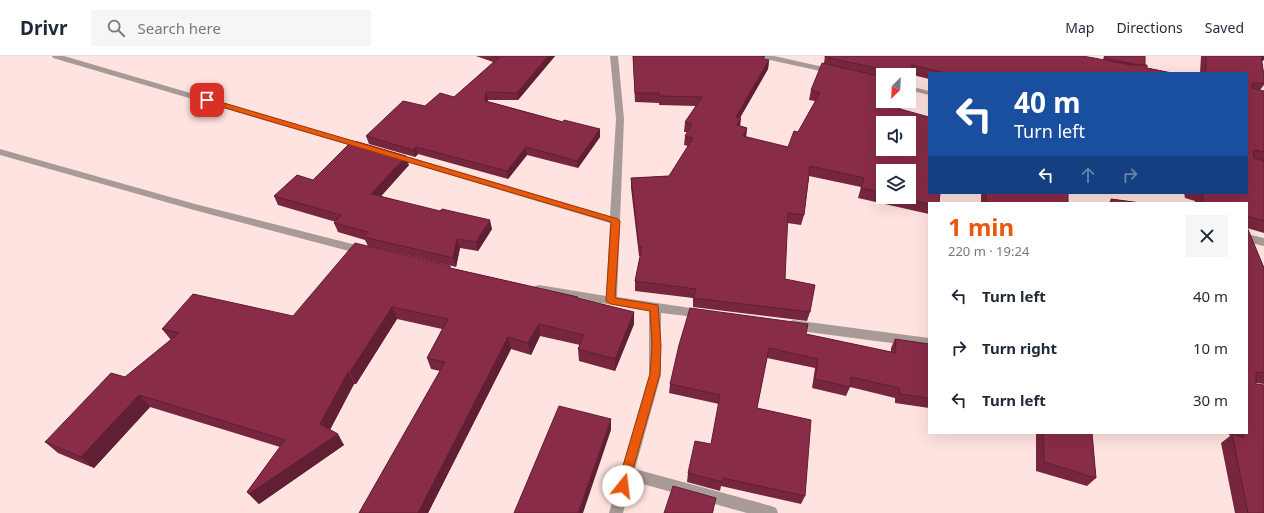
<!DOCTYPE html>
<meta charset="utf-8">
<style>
:root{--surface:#fff;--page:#f6f6f7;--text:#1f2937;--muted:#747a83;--line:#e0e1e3;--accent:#ea580c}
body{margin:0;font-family:"Noto Sans",sans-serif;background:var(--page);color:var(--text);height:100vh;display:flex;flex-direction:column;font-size:15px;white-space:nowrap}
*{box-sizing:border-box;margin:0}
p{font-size:13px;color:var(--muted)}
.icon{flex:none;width:22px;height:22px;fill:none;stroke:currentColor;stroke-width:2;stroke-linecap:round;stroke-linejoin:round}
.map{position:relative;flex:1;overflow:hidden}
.panel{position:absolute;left:928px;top:146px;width:320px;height:232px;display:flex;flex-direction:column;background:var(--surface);border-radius:0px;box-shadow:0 4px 16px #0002}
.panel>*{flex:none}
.top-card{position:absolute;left:928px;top:16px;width:320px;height:122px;border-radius:0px;box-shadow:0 4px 16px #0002;background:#1a4fa0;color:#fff;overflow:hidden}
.needle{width:26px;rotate:204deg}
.buttons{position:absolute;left:876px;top:12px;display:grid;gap:8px}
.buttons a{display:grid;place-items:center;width:40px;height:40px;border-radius:0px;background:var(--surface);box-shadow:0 4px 16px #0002;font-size:20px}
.pin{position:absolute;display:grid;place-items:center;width:34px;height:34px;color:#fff;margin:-17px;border-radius:8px;box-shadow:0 2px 6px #0006}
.me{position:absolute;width:44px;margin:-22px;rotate:16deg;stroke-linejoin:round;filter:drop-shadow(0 0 3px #0008)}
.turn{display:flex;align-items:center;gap:14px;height:84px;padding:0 20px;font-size:18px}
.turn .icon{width:52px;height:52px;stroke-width:2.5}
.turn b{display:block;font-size:28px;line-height:34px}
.lanes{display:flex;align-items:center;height:38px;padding:0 20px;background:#0003;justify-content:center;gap:20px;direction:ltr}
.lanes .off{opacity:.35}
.round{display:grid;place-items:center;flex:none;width:42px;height:42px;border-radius:0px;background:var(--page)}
.summary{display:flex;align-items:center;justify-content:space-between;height:68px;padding:0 20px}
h1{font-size:24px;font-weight:700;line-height:30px;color:var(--accent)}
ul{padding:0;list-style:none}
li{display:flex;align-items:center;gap:12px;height:52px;padding:0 20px}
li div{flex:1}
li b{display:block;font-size:15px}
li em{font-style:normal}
header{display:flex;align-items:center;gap:24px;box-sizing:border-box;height:56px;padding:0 20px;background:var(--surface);border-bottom:1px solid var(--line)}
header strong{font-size:19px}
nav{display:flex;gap:22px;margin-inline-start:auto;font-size:14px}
.search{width:280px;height:36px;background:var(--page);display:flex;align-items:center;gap:10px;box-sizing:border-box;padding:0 14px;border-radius:0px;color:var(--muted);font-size:15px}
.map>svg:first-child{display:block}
</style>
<header>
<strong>Drivr</strong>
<div class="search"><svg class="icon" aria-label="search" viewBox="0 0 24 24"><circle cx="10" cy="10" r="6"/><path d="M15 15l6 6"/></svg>Search here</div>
<nav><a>Map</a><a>Directions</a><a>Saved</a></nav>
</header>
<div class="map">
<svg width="1264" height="457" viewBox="0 0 1264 457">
<rect width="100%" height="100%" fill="#ffe3e0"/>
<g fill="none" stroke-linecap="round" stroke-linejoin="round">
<path fill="#a89b96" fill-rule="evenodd" d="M52,0H64L368,89L370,91L365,94L362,93L53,2Z
M610,0H618L624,63L617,241L704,254L708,255L710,258L708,261L704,262L661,257V319L635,413L771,450L776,452L778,457H747L632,425L623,457H609L649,319V255L539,237L535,236L533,233L535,230L539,229L606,240L610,167L390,101L388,99L393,96L396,97L610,160L616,63Z
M760,0H774L837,14L838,16L834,18L761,2Z
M909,30L929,35V39L909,34Z
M0,93L195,148L364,191L368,192L369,195L368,198L364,199L194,154L0,99Z
M1247,178L1264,182V190L1247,186Z
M793,264L929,282V292L793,274L789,272L787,269L789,266Z"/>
</g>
<path fill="#76263d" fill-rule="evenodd" d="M476,0H555L518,44H488L487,45L563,66L600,73V81L578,112L527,99L508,123L418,98L415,101L369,88L366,80L454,41L493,6Z
M633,0H765L764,3L769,4L768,13L740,62V70L747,72L746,81L788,91L798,76L815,45L809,44L811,34L824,7L825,0L1103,4L1104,0H1145V9L1147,12L1172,17H929V23L909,18V19H883V45L900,53L929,147V158L858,142L861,131L809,120L804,159L801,169L787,167L785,223L810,256L807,265L693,251V242L635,235V225L640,200H639L631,132V122L669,120L688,90L684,89L685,80L687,76H684L685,66L696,50L659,49V47L635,46ZM883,115L909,141H883Z
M1201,0H1264V4L1262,5L1264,20V29L1260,34L1264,35V177L1247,172L1264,212V328L1256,327L1264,457H1235L1221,387L1230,380L1228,377H1247V147H1195V145L1185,142L1184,137H1247V17H1200Z
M409,109L381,140L492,173L478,195L460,192L456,211L368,190L365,184L338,176L334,167L336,166L278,149L274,140L313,124Z
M982,137H1068V147H981V139Z
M1111,143L1142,147H1109Z
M450,210L451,212L578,241V242L634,256V268L615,315L579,305L578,293L580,289L540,280L531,299L511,293L428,457H359L440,315L431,313L427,302L442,273L397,263L356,328H354L330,374L344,389L259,448L247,436L280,391L150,351L94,412L58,397L45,386L171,284L162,273L293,260Z
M806,278L891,296V292L895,283L929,288V352L895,347V342L850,331L846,340L812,332L815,312L767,302L757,352L805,440L801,448L721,430L720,435L687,426L688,417L711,388L719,348L669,337L670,328Z
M1036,377H1092L1096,422L1087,430L1036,415Z"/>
<path fill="#601f32" d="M548,0H555L518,44L517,37Z
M1259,0H1264V4L1254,7Z
M769,4L768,13L735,70L736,61Z
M486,36L488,44L486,52L485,45Z
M741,62L740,72L737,69Z
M747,72L746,81L743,80Z
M600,73V81L578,112L577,105Z
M416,91L418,98L415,101L413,94Z
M526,91L527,99L508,123L507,115Z
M406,100L409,109L375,147L371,138Z
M490,164L492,173L478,195L476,186Z
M457,183L460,192L456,211L453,202Z
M392,251L397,263L356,328L350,316Z
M634,256V268L615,315V303Z
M539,268L540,280L531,299L528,287Z
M508,281L511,293L428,457H418Z
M348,316L354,328L327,379L320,368Z
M139,339L150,351L94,412L81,401Z
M611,363V374L583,457H578Z
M338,378L344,389L259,448L249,438Z
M716,442L713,457H712Z"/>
<path fill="#892c47" stroke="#601f32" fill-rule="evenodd" d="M494,0H548L517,37L486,36L485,45L563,66L564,64L600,73L577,105L526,91L507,115L416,91L413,94L366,80L403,45L425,50L440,37L454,41L499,2Z
M633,0H764L763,3L769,4L736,61L741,62L737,69L747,72L743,80L788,91L794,75L798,76L820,37L811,34L822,7L883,21V45H902L900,53L929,61V137H940L939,147H929V148L899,141H909V115H883V137L861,132L864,122L810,110L804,159L788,157L785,223L815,229L810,256L693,242L696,233L635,225L642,191L639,190L631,122L669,120L693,82L685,80L692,68L685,66L702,41L659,40V37H635ZM883,67H909V93H883Z
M825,0H1083L1131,9H1147V12L1172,17H946L912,9L909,19H887L886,14L825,1Z
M1106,0H1145V9H1139L1105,2Z
M1206,0H1261L1264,20V27H1253L1252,32L1264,35V96L1255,94L1253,95L1254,102L1264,105V165L1247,160V147H1204L1202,137H1247V17H1206Z
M352,85L358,86L406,100L371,138L440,155L442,153L490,164L476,186L457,183L453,202L364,181L368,176L334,167L341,159L274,140L297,119L313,124Z
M986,137H1068V147H986Z
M1111,143L1141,147H1142H1113Z
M1247,171L1264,212V317L1256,316V328L1264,329V457H1248L1232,378L1244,382L1243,377H1247Z
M355,187L450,210V212L578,241L577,242L634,256L615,303L578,293L584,279L539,268L528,287L508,281L418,457H359L445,306L427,302L448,263L392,251L350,316H348L320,368L338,378L249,438L247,436L285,384L139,339L81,401L45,386L111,317L125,321L179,277L162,273L193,238L293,260Z
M690,252L808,268L806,278L896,297L895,283L929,288V342L900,338L899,332L851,321L850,331L815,323L818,303L769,292L757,352L811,364L805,440L723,422L722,426L688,417L695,385L711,388L720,339L670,328L679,289Z
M559,350L611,363L578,457H514Z
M1043,377H1092L1096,422L1044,406Z
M673,430L716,442L712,457H664Z"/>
<path fill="#ea580c" stroke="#983908" d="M207,42L618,163L620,165L615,242L658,249L661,289L660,318L627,434L623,436L619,434L617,430L650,318L652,289L650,255L611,248L606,245L611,166L205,46L204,44Z"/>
</svg>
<div class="buttons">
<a><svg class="needle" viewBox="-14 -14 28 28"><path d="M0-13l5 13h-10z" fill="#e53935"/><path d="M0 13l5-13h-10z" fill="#747a83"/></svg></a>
<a><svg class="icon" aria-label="sound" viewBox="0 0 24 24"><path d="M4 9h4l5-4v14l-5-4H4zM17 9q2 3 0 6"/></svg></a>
<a><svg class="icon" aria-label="layers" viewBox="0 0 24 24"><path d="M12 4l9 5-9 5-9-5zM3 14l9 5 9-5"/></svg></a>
</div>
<div class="pin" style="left:207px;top:44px;background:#d93025"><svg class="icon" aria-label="arrive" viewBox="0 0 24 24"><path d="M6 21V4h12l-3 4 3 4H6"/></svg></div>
<svg class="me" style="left:623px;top:430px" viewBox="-20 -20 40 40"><circle r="19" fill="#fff"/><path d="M0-13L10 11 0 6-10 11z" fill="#ea580c"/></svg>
<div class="top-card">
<div class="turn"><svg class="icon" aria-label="left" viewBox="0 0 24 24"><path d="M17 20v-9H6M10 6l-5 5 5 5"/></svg><div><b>40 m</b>Turn left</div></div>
<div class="lanes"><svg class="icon" aria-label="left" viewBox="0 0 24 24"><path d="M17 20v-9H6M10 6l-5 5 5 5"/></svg><svg class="icon off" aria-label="ahead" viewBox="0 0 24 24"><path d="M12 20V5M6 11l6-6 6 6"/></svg><svg class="icon off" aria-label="right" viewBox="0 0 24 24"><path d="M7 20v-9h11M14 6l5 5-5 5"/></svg></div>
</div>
<section class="panel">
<div class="summary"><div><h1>1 min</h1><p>220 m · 19:24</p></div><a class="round"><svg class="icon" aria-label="close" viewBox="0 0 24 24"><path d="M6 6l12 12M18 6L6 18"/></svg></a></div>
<ul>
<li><svg class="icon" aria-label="left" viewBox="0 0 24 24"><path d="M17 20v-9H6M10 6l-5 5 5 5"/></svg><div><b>Turn left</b></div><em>40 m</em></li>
<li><svg class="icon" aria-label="right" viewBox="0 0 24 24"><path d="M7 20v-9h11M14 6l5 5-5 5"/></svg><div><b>Turn right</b></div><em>10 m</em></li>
<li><svg class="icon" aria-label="left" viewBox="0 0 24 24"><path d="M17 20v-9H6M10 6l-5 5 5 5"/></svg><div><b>Turn left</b></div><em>30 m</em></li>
</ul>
</section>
</div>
